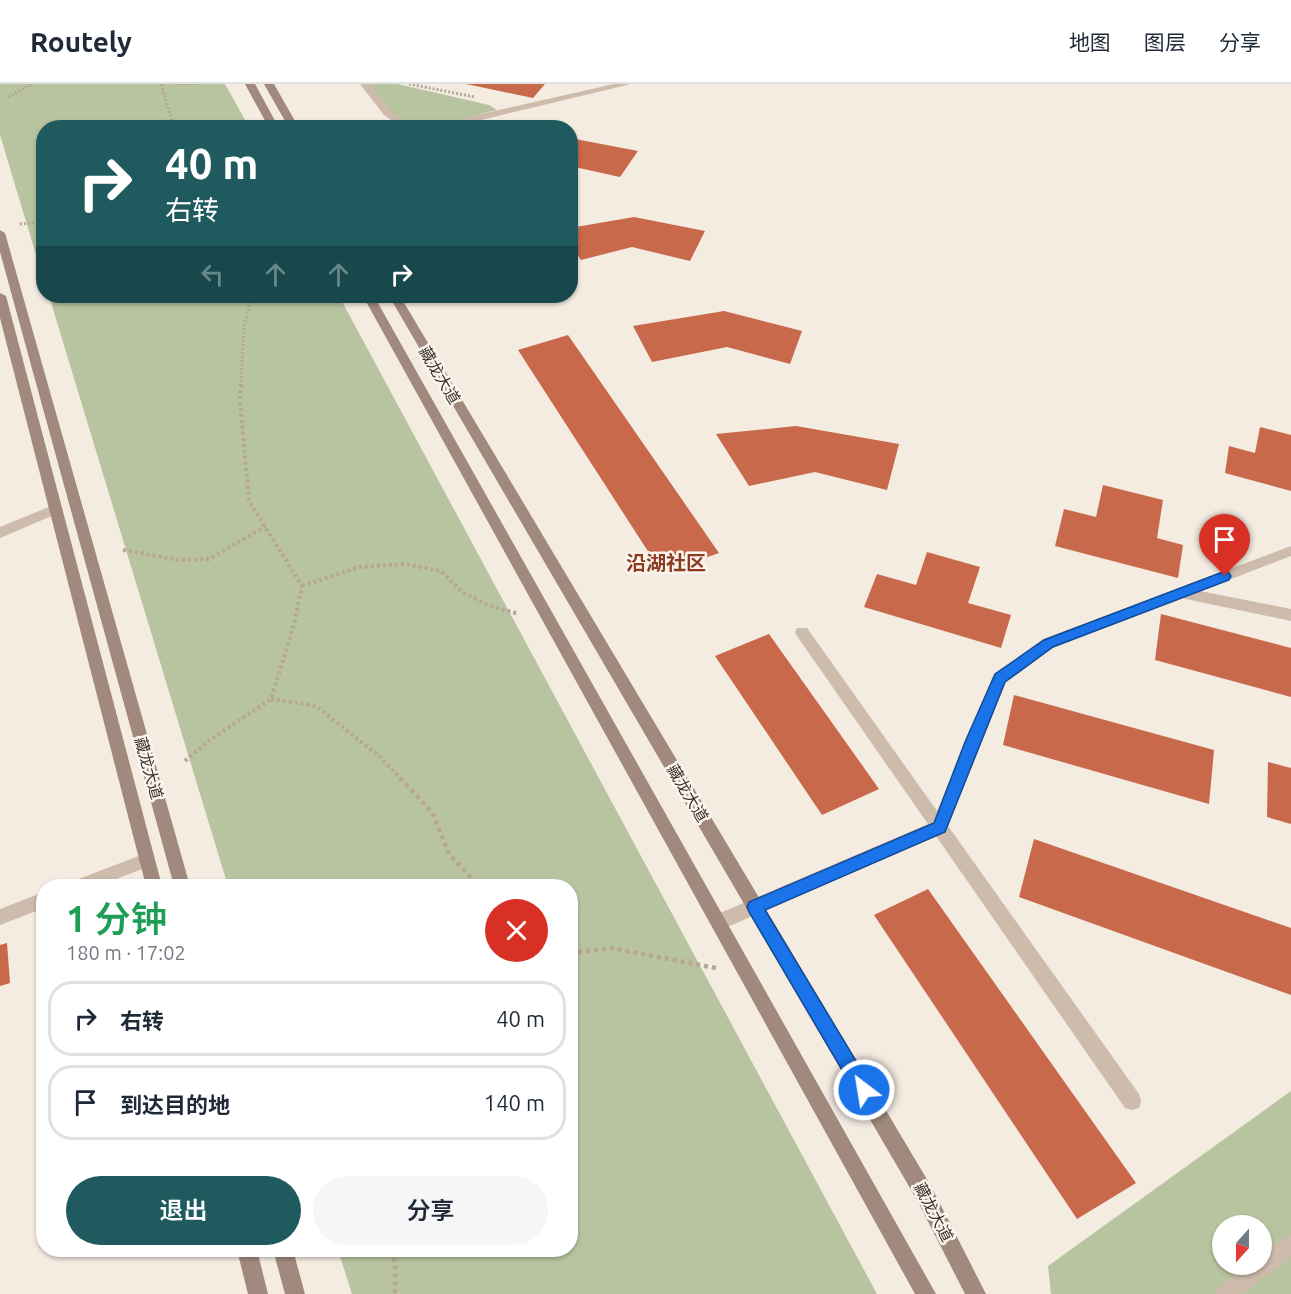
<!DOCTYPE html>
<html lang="zh">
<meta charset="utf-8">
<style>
:root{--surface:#fff;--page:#f6f6f7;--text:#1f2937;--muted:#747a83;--line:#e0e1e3;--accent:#1f5a5e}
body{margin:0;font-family:Ubuntu,"Noto Sans SC",sans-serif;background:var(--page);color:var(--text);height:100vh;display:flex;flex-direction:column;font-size:22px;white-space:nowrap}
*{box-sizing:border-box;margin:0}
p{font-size:20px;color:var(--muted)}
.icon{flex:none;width:33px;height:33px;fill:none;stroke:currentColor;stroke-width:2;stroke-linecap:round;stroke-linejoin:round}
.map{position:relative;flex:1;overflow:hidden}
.panel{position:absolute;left:36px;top:795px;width:542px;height:378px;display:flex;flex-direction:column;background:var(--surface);border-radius:24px;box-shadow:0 2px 4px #0004}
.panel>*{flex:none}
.hud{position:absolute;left:36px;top:36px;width:542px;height:183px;border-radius:24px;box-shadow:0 2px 4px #0004;background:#1f5a5e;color:#fff;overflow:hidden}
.needle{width:39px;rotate:201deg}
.buttons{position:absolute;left:1212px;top:1131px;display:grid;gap:12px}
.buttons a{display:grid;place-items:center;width:60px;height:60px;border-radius:50%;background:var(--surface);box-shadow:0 2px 4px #0004;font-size:30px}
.pin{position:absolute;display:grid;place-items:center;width:51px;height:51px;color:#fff;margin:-62px -26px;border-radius:50% 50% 50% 0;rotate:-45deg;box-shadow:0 0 6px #0007}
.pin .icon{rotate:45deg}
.me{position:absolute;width:66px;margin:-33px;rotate:329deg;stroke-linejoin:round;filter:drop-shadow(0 0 4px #0008)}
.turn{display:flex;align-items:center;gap:21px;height:126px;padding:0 30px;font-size:27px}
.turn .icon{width:78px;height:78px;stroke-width:2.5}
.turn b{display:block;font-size:42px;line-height:51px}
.lanes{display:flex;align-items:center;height:57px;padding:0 30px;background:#0003;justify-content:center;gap:30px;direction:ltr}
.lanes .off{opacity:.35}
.round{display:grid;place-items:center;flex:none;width:63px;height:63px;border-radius:32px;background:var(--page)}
.overview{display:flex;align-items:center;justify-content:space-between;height:102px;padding:0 30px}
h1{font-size:36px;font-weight:600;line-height:45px;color:#1e9e55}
.button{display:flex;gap:12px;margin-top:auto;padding:12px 30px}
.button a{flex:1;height:69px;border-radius:36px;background:var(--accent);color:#fff;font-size:24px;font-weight:600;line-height:69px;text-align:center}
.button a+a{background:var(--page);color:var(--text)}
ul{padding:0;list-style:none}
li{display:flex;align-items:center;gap:18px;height:75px;margin:0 12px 9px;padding:0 18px;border:3px solid var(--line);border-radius:24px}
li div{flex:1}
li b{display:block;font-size:22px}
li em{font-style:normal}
header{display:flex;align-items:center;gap:36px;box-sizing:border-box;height:84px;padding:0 30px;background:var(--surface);border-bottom:2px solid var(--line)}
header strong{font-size:28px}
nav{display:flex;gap:33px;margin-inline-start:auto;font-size:21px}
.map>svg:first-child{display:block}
</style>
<header>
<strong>Routely</strong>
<nav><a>地图</a><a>图层</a><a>分享</a></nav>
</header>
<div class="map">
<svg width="1291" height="1210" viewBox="0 0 1291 1210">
<rect width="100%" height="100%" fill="#f4ebe1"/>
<path fill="#b8c4a0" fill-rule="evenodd" d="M0,0H225L249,43L44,44L43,194L0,51Z
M369,0H398L489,21L497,26C469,32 422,52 396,33C386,25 378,10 369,0Z
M49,212H339L877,1210H352L338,1166H570V802H228Z
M1291,1007V1210H1051L1048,1182ZM1222,1142H1262V1180H1222Z"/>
<path fill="#c8694b" d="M466,0H545L533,14Z
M570,54L638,67L620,93L570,82Z
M634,133L705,147L690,177L632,163L581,176L570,160V144Z
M724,227L802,247L790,280L727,263L652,278L633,242Z
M568,251L719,469L662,489L518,266Z
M796,342L899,360L887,406L815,388L749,402L716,350Z
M1260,343L1291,351V407L1225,389L1229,362L1255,369Z
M1103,401L1163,416L1157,454L1183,461L1178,494L1055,462L1064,425L1096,433Z
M927,468L980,483L968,519L1011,531L1001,564L864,523L877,490L916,501Z
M1161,530L1291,564V613L1155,576Z
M769,550L879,705L822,731L715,572Z
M1014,611L1214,666L1209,720L1003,661Z
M1268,678L1291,684V740L1267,733Z
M1034,755L1291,844V911L1019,813Z
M928,805L1136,1099L1077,1135L874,831Z
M7,859L10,899L0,902V861Z"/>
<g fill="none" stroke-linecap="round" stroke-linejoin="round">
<path stroke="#b9a596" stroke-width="3" stroke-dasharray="2 2" stroke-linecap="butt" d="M161,0L174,44
M177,0H197
M409,0L475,13
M8,13L33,0
M20,140L44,138
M241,302L244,241L252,212"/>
<path stroke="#b9a596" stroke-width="4" stroke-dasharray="3 3" stroke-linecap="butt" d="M123,466L179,476L209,475L266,442
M302,502L359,483L405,480L441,487L462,508L490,522L519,530
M271,615L316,622L379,672L401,695
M185,677L210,656L271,615L294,540L302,502L249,417L240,317L241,300"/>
<path stroke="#b9a596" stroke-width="4.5" stroke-dasharray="4 4" stroke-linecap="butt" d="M400,694L432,728L449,770L479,802
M464,802L471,796
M570,869L611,864L716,884
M391,1166L395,1178V1210"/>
<path fill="#cdbbac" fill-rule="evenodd" d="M360,0H370C393,31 401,44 442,39L614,0H631L448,44H406L397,40L384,31Z
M56,420L63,425L61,428L0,454V443Z
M147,769L153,771L155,776L153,781L98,802H71L73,797Z
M44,808V824L0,841V825Z
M1291,1150V1173L1242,1210H1215L1218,1203L1247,1180H1262V1170Z"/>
<path fill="#cdbbac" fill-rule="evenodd" d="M1291,462V472L1200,507L1291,525V537L1181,514L1053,563L1006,598L948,742L1139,1010L1141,1017L1139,1024L1132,1026L1125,1024L936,752L725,844L719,846L713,844L710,838L713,832L928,740L797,552L795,548L797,544H807L937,727L995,590L1043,555Z"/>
<path fill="#a18a7d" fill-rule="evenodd" d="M245,0H255L279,44H269Z
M264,0H274L299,44H289Z
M0,146L5,149L190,802H174L0,168Z
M0,209L6,212L162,802H146L0,234Z
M363,212H374L936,1210H915Z
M389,212H400L931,1102L986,1210H965L917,1116Z
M237,1166H257L268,1210H248Z
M273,1166H293L305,1210H285Z"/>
</g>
<path fill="#1a73e8" stroke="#114b97" stroke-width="1.5" d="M1225,487L1229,489L1231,492L1229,496L1053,563L1005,598L945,748L765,826L870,1000L872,1006L870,1013L864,1015L858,1013L749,828L747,823L749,818L934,739L965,658L995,590L1044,556Z"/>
<g text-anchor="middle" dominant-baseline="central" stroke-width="5" stroke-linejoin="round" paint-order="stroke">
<g font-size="16" fill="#3b302b" stroke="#fbf5ee">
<text transform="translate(440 291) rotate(59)">藏龙大道</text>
<text transform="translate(149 684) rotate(74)">藏龙大道</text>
<text transform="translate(688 709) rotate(59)">藏龙大道</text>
<text transform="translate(934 1128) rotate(62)">藏龙大道</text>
</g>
<g font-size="20" font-weight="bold" fill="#8c3b22" stroke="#fbf5ee">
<text x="666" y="478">沿湖社区</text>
</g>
</g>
</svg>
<div class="buttons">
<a><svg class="needle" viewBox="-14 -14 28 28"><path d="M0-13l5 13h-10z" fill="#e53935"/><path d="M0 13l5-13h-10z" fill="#747a83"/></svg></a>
</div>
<div class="pin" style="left:1225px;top:492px;background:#d93025"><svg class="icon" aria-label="arrive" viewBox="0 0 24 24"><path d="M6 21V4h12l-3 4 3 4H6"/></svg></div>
<svg class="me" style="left:864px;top:1006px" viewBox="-20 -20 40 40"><circle r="17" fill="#1a73e8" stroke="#fff" stroke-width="3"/><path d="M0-11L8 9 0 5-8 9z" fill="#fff"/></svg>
<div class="hud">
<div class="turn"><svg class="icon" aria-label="right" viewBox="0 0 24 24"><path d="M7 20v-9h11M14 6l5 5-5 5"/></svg><div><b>40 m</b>右转</div></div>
<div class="lanes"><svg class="icon off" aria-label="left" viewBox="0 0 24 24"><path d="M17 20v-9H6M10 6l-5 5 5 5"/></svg><svg class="icon off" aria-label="ahead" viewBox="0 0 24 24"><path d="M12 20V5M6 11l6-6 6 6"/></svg><svg class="icon off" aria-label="ahead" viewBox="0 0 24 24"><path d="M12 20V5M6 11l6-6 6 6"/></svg><svg class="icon" aria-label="right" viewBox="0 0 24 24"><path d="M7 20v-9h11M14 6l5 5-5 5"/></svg></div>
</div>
<section class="panel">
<div class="overview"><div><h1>1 分钟</h1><p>180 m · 17:02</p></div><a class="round" style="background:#d93025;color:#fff"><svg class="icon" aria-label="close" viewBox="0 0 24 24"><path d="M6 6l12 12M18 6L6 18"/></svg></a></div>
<ul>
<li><svg class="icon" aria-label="right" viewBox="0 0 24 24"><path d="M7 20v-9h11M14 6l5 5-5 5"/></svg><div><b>右转</b></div><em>40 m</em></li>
<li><svg class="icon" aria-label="arrive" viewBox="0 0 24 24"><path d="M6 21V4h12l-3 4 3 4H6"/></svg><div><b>到达目的地</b></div><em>140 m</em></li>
</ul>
<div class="button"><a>退出</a><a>分享</a></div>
</section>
</div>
